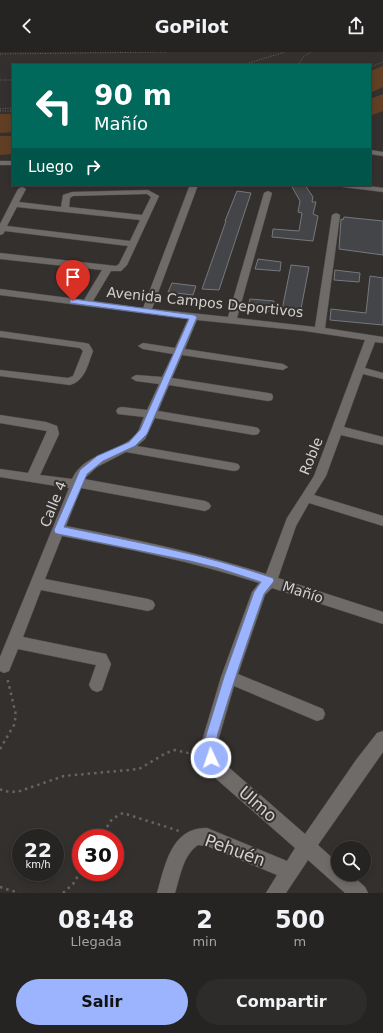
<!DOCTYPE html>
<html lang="es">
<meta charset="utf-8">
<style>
:root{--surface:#262422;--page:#2e2c2a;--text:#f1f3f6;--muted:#a4a4a5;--line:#424140;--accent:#9bb4fd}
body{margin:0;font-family:"DejaVu Sans",sans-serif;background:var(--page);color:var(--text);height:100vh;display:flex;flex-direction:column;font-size:15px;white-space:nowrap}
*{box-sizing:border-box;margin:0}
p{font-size:13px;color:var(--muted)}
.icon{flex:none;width:22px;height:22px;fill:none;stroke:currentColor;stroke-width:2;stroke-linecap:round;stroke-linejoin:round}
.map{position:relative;height:841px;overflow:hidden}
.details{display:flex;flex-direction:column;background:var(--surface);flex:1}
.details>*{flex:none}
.guide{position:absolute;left:12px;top:12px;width:359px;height:122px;border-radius:0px;box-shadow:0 2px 6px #0003,0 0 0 1px var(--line);background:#00695c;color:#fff;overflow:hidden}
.tools{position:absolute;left:331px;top:789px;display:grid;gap:8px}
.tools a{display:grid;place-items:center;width:40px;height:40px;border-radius:50%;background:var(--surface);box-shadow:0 2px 6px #0003,0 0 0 1px var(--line);font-size:20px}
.speed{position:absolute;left:12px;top:777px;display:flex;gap:8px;font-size:20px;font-weight:700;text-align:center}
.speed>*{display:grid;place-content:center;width:52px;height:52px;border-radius:50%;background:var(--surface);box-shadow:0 2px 6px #0003,0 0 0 1px var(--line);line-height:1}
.speed small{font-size:10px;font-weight:400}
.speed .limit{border:6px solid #d22;background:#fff;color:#111}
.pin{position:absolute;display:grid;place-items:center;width:34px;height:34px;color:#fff;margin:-41px -17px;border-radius:50% 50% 50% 0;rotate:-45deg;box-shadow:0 0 4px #0007}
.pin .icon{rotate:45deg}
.me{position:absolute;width:44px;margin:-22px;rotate:357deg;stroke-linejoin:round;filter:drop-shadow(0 0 3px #0008)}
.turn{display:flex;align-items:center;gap:14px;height:84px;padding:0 16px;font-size:18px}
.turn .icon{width:52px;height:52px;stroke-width:2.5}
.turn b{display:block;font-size:28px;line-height:34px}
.then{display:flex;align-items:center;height:38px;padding:0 16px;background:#0003;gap:8px;font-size:15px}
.eta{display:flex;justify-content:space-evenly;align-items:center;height:68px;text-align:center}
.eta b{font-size:24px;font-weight:600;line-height:28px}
.button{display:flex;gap:8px;margin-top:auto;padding:8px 16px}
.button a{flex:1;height:46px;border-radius:24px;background:var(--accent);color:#111;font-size:16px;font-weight:600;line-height:46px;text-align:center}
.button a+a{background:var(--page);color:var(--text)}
header{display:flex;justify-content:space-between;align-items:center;height:52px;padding:0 16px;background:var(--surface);font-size:18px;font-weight:600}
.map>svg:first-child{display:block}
</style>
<header><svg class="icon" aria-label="back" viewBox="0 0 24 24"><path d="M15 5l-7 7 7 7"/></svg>GoPilot<svg class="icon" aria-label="share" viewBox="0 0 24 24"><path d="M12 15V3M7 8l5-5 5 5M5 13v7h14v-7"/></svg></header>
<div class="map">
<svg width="383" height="841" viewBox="0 0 383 841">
<rect width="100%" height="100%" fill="#33302e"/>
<path fill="#603f25" d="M383,14V35L370,41V19Z
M383,42V59L370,64V47Z
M0,62H13V80L0,81Z
M0,84H13V102L0,103Z"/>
<path fill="#434548" stroke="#77787c" d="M291,133H305L313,145L312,150H316L313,162L318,164L313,189L272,185L273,177L299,179L302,161L298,160L300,149Z
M237,139L251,141L219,238L202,237L226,169H225Z
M344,165L383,169V203L339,197L341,167L343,168Z
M258,207L281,210L280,219L255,217Z
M291,213L309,215L300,262L282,258Z
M335,218L360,221L359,230L334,228Z
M370,224L383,226V273L330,268L331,257L366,261Z
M172,231L196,234L193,243L168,240Z
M250,247L274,249L272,260L247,257Z"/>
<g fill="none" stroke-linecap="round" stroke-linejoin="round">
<g stroke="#4f4c4a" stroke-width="1">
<path id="minor" d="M370,98L383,100V104L370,102Z
M0,109H13V113H0Z
M190,133H198L152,257L228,265L264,141L268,139L272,141L237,266L315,275L332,163L336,161L340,163L325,276L383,285V291L375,290L365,316L383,321V327L363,322L344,375L383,385V393L341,383L326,424L314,443L383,464V474L309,451L296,474L278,526L383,560V572L272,536L265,543L238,622L323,657L325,662L323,667L317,669L234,634L218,689L219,703L226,713L305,782L356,708L377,681L383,679V700L318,793L338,811V822H351L365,835L368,841H345L308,808L286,841H266L277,823L207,794L198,793C183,803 180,825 175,841H157C165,814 171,775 207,776L287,809L295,796L214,725L203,706L202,689L221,625L252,540L259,531C194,510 129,497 62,484L45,527L148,547L153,549L155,553L153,557L148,559L41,538L23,585L106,602L111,612L102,638L97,640L92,638L89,633L96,613L18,597L9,619L4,621L0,619V605L69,436L0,425V417L28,421L47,379L0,371V363L46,370L57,374L59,382L40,423L72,427C85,399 119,403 136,382C140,378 141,370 144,365L118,362L116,359L118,356L122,355L147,358L159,332L136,329L131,326L136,323L162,325L173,302L143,297L138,294L143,291L175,296L188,267L0,243V237L84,248L102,218L0,207V201L116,214L119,212L128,194L5,179L3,182L0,183V172L18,137L22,135L26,137L19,150L61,155L63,143L72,140L148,138L159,144L127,213L121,219H111L93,249L143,256ZM147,142L151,145L142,163L69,155L70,146L73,144ZM17,155L140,168L130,189L7,174ZM197,268L305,279L365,288L314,424L287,466L266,522C200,501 134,487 66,474L81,436L205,459L209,457L211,454L209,451L205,449L84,427L97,415L126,400L234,419L238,418L240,415L238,412L234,411L137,394L145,387L155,366L254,383L258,382L260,379L258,376L254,375L158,359L169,333L268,349L272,348L273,345L272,342L268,341L172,326L182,303L283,318L288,315L283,312L185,297Z
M339,133H361L383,136V140L343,135Z
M0,279L85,291L89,292L93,299C88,312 85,329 70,333L0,324V318L68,326L73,324L83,299L80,296L0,285Z"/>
</g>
<path stroke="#666361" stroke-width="1" stroke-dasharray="1 1.5" stroke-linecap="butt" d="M0,2L166,0
M242,13L285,0
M298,13L304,4L311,0
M370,15L383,10
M0,28H13
M0,57L13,56
M0,59H13"/>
<path stroke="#666361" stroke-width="2.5" stroke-dasharray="2.5 4" stroke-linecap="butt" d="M0,697L14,673L16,663L7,625
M0,737L3,739L17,740L64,724L139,717L166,701L175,698L197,703
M100,786L112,767L123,761L179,779
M0,835L19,841
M63,841L73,832L81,819"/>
<use href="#minor" fill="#6f6b68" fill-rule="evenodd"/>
</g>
<path fill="#9bb4fd" stroke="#6575a4" d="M73,247L194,263L197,265L147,382L135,394L103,409L87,422L64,475C135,490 204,502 273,526L274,529L264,542C248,588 232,634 218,681C215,692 219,702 216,711L211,713L207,711L204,690L224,625L254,540L261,530L218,516L190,509L58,482L55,481L54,478L80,418L97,404L129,390L140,378L189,267L70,251V248Z"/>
<g text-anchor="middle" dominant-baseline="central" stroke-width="4" stroke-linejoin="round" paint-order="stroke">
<g font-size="14" fill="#d3d0cf" stroke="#33302e">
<text transform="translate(205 250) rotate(6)">Avenida Campos Deportivos</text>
<text transform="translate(311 404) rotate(-68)">Roble</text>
<text transform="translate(53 452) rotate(-68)">Calle 4</text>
<text transform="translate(303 540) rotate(18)">Mañío</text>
</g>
<g font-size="17" fill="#d3d0cf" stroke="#33302e">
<text transform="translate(258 752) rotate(41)">Ulmo</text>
<text transform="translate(235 798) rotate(20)">Pehuén</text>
</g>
</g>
</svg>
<div class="tools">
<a><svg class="icon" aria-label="search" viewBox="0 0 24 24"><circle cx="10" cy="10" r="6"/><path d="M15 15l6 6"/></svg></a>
</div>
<div class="speed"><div>22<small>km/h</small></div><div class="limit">30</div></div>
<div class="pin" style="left:73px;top:249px;background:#d93025"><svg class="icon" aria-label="arrive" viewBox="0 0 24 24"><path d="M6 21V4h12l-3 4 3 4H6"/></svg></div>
<svg class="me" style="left:211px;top:706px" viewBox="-20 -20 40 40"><circle r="17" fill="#9bb4fd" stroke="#fff" stroke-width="3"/><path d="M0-11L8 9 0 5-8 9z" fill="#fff"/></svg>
<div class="guide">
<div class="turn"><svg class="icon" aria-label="left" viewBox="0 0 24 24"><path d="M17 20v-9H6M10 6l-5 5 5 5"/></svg><div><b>90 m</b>Mañío</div></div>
<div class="then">Luego<svg class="icon" aria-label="right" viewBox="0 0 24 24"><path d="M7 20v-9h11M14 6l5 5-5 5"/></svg></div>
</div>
</div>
<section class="details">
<div class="eta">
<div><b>08:48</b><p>Llegada</p></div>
<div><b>2</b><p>min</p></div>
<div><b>500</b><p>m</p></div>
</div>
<div class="button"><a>Salir</a><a>Compartir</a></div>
</section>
